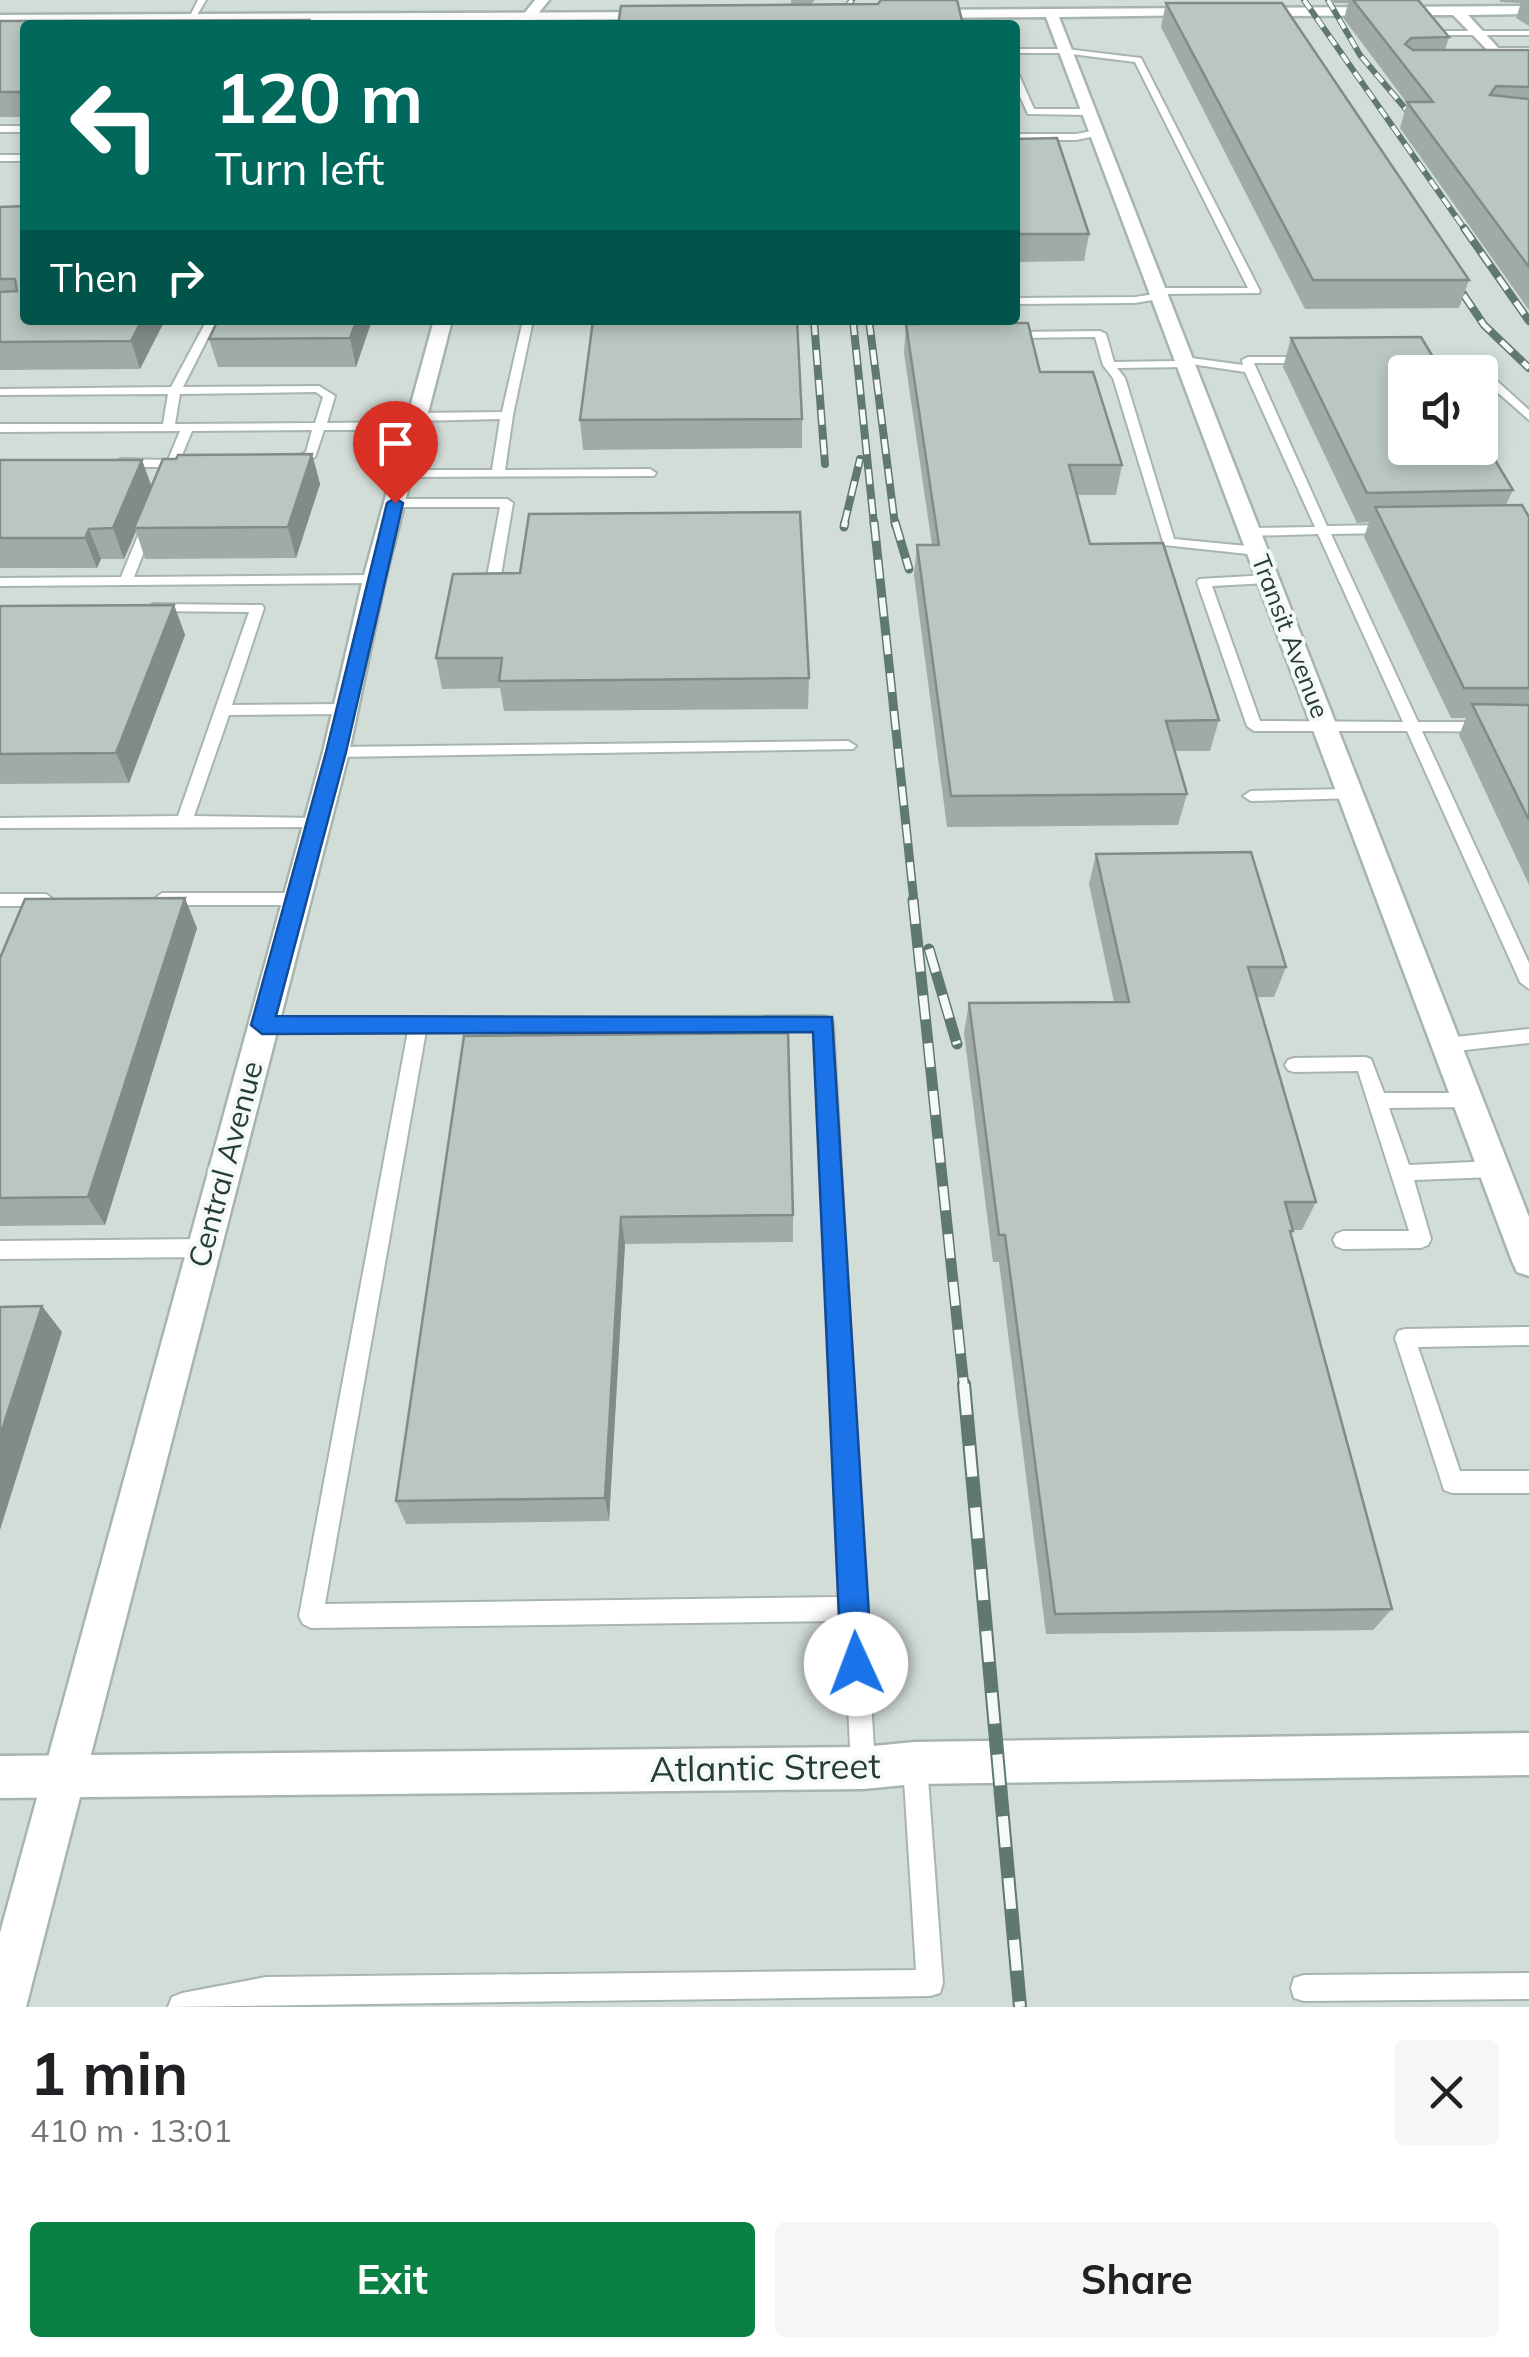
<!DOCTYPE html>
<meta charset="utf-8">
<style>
:root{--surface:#fff;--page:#f6f6f6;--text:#202124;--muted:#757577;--accent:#0b8043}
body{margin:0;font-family:Mulish,sans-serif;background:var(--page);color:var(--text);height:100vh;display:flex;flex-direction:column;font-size:38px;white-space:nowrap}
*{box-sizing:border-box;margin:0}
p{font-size:32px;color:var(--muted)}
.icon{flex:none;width:55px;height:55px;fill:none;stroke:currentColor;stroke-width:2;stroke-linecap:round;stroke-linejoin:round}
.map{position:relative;height:2007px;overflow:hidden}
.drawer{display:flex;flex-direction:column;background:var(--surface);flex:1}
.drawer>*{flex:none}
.top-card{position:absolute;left:20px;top:20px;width:1000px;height:305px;border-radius:10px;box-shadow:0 5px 15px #0003;background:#00695c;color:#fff;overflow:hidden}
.fabs{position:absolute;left:1388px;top:355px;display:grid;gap:20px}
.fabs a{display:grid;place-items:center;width:110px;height:110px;border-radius:10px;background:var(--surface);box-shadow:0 5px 15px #0003;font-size:50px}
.pin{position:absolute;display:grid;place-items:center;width:85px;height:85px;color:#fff;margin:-102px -42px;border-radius:50% 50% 50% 0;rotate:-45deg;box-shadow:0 0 10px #0007}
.pin .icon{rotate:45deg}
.me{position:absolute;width:110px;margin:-55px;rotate:358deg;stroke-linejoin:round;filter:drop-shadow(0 0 8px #0008)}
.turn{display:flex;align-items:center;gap:35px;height:210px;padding:0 30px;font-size:45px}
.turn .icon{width:130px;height:130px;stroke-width:2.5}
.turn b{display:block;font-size:70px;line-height:85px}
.then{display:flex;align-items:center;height:95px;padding:0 30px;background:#0003;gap:20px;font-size:38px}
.round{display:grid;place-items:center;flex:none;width:105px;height:105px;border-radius:10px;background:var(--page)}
.head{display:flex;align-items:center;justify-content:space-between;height:170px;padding:0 30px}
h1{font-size:60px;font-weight:700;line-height:75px}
.cta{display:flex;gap:20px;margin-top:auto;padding:20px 30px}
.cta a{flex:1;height:115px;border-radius:10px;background:var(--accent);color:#fff;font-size:40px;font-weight:700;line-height:115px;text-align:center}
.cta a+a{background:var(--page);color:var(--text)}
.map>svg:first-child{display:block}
</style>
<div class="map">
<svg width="1529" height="2007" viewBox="0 0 1529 2007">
<rect width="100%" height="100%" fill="#e4ede8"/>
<path fill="#d2ddd7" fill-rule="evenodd" d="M0,0H1529V2007H0ZM25,25H1015V320H25ZM1405,372H1480V448H1405Z"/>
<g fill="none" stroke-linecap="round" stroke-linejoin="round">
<g stroke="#a7b5af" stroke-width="4">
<path id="service" d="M198,0H206L194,20H188Z
M1427,31H1529V35H1424Z
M1492,48H1529V52H1489Z
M1015,49H1066L1141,58L1260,291L1259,293L1164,294V298L1135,303L1015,304V298L1135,297L1155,294L1153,291L1158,288H1248L1135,62L1063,53H1015Z
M1015,72L1019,75L1034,109H1089L1093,112L1089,115L1028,114L1015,85Z
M0,126H25V132H0Z
M1097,130L1102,133L1100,135L1076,140H1015V134H1076Z
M0,155H25V161H0Z
M207,320H217L183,387L319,386L335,396L327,423L414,422L420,426L414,430H324L315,457L291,466L285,462L306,452L312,430L192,431L180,460L191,464L178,468L173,477L169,478L163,474L165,467H121L115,463L121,459L168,460L180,431L0,432V424H163L168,394L0,395V389L171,387ZM316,392L323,397L315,423L175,424L180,394Z
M523,320H533L513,415L505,470L650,469L656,473L654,476L398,477L396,474L402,470H492L500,419L417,421L411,417L417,413L502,412Z
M1100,331L1106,334L1114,362L1179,361L1184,357L1243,365L1242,360L1248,357H1310L1316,360L1310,363H1254L1327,526L1389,525L1395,529L1389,533L1331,534L1418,722H1529V732L1422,731L1529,963V989L1520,982L1407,731H1254L1247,726L1197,582L1199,579L1268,575L1275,579L1268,583L1212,586L1260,721L1403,722L1318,534L1250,536L1244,532L1250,528L1315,527L1245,372L1191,364L1186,367L1117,368L1125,378L1174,539L1257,547L1264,551L1257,555L1164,545L1113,378L1103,365L1095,337L1010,338L1004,335L1010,332Z
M1411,356L1476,362L1529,410V420L1480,377V372H1475L1469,367L1407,361L1405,359Z
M507,499L513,503L498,593L491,597L484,593L500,507H395L389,503L395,499Z
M148,522L154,526L134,577L374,575L381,579L374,583L0,586V578L121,577L142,526Z
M153,604L262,605L264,608L232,705L345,704L352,709L345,714L229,715L194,816L317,818L323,819L325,823L323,827L0,828V818L178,816L249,612L148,611L146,608Z
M848,741L856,746L853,749L336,757L328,752L336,747Z
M1352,789L1357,790L1360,794L1357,798L1251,801L1243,796L1251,791Z
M162,893H296L304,899L296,905H162L154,899Z
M0,894H46L54,900L46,906H0Z
M824,1016L830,1018L833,1023L875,1768L872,1777L863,1780L854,1777L851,1768L844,1621L311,1628L303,1624L299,1616L408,1031L263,1032L257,1030L254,1025L257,1020ZM815,1030L842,1597L325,1604L426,1031Z
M1529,1029V1043L1447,1052L1441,1050L1438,1045L1441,1040L1447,1038Z
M1365,1057L1371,1059L1384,1093H1468L1475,1095L1477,1100L1475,1105L1468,1107L1389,1108L1409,1165L1494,1161L1501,1163L1504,1169L1501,1175L1494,1177L1414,1180L1431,1239L1428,1245L1421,1248L1343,1249L1336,1246L1333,1240L1336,1234L1343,1231H1409L1358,1071L1294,1072L1288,1070L1285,1065L1288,1060L1294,1058Z
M203,1239L210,1242L213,1248L210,1254L203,1257L0,1259V1241Z
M1529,1327V1345L1418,1347L1460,1471H1529V1493H1452L1444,1490L1395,1338L1398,1331L1405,1329Z
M915,1752L924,1755L927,1764L943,1983L940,1993L930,1996L168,2007L172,1997L182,1993L266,1977L916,1970L903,1764L906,1755Z
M1529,1973V1999L1304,2001L1294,1998L1291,1988L1294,1978L1304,1975Z"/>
</g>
<g stroke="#a7b5af" stroke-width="5">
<path id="minor" d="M1529,6V14L1468,15L1513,64L1515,67L1508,71L1453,15L1248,16L1241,12L1248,8Z
M1202,8L1209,12L1207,15L1059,17L1529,1217V1276L1517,1272L1512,1261L1046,17L923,18L916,14L923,10Z
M662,12V18L657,19L0,23V15Z
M1529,1733V1775L915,1784L863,1789L0,1798V1756L863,1747L915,1742Z"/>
</g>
<g stroke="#a7b5af" stroke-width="5">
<path id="tertiary" d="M535,0H549L529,25H515Z
M434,320H452L385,579L349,752L26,2007H0V1933L323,752L363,579Z"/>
</g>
<use href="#service" fill="#fff" fill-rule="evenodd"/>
<use href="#minor" fill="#fff" fill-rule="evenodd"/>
<use href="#tertiary" fill="#fff" fill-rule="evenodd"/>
<g stroke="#5f7970" stroke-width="6">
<path id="rail-far4" d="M1304,0L1466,231
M1328,0L1360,55L1421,127
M831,25L852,0"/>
</g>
<g stroke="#5f7970" stroke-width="8">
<path id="rail-far3" d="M1464,228L1529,321
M1447,270L1484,325L1529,368
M814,320L825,464
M853,320L874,525
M869,320L895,525
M844,525L860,459"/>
</g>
<g stroke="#5f7970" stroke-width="9">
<path id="rail-far2" d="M874,522L914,902
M895,522L909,569
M844,527L845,522"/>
</g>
<g stroke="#5f7970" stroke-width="11">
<path id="rail-far1" d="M913,900L964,1387
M929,949L957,1044"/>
</g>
<g stroke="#5f7970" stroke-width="14">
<path id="rail" d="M964,1384L1020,2007"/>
</g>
<use href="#rail-far4" stroke="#f5f9f7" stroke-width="4" stroke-dasharray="11" stroke-linecap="butt"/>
<use href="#rail-far3" stroke="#f5f9f7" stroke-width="5" stroke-dasharray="15" stroke-linecap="butt"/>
<use href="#rail-far2" stroke="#f5f9f7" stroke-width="6" stroke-dasharray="19" stroke-linecap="butt"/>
<use href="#rail-far1" stroke="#f5f9f7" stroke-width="8" stroke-dasharray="24" stroke-linecap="butt"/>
<use href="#rail" stroke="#f5f9f7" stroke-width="10" stroke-dasharray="31" stroke-linecap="butt"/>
</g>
<path fill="#a0aba6" d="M791,0H815L811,4L963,25L791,5Z
M1330,0H1418L1449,37L1445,50H1529V310L1400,128L1407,103L1344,19L1348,3H1332Z
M1499,0H1529V26L1516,18L1521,3L1501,2Z
M1166,3L1469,280L1459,308L1305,309L1161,27Z
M0,21L25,25V117H0Z
M1015,139L1089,234L1084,261L1015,262Z
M0,207L165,320L140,369L0,370Z
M372,320L356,367H218L209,339Z
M906,324L1040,372L1122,465L1116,495H1077L1090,544L1219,720L1210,751H1175L1187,794L1178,825L947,827L914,575L917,545H932L904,353Z
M1291,338L1513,490L1506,505L1529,517V885L1459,735L1466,718H1451L1364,537L1369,522L1357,523L1283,367Z
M802,419V448L583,450L580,420Z
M312,454L320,484L296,558L145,559L136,531L124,559H101L97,568H0V460H142L152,487Z
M453,574L809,678L808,709L504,711L500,688L442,689L436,658Z
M174,605L185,635L129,783L0,784V606Z
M1096,854L1286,967L1274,997H1257L1316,1202L1302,1230H1293L1291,1236L1392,1609L1373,1630L1046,1634L999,1262H993L964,1033L969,1003L1114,1002L1089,884Z
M197,928L105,1225L0,1226V958Z
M464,1036L793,1215V1242L625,1244L609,1521L406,1524L396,1501Z"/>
<path fill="#828b87" d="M142,320H165L140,369L131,341Z
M357,320H372L356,367L350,338Z
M312,454L320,484L296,558L288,527Z
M142,460L152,489L134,528L136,531L124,559L113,528Z
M89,529L101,559L97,568L85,538Z
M174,605L185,635L129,783L116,753Z
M185,898L197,928L105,1225L88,1197Z
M621,1217L625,1244L609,1521L605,1498Z
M42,1306L62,1332L0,1530V1436Z"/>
<path fill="#bac7c1" stroke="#828b87" stroke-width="2.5" d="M881,0H957L963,25H618L621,6L878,4Z
M1353,0H1418L1449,37L1411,38L1405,44L1413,50H1529V87L1496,86L1490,95L1529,99V267L1407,102H1433Z
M1166,3H1282L1469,280H1313Z
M309,20L306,25H25V92H0V21Z
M1057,138L1089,234H1015V139Z
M25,206V320H142L131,341L0,342V292L17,291L15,279H0V207Z
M218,320H357L350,338L209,339Z
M593,320H797L802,419L580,420Z
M1028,323L1040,372H1093L1122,465H1069L1090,544L1163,543L1219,720L1166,721L1187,794L951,796L917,545H939L906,324Z
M1421,337L1442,372H1405V448H1480V435L1513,490L1367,493L1291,338Z
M312,454L288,527L134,528L163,459H176L178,455Z
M0,460H142L113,528L89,529L85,538H0Z
M1522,505L1529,517V688H1464L1375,507Z
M800,512L809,678L499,681L502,658H436L453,574L520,573L529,514Z
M174,605L116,753L0,754V606Z
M1472,704L1529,705V820Z
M1251,852L1286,967H1248L1316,1202H1285L1293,1231H1290L1392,1609L1055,1614L1005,1235H999L969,1003L1129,1002L1096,854Z
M185,898L88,1197L0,1198V958L25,899Z
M788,1033L793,1215L621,1217L605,1498L396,1501L464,1036Z
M42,1306L0,1436V1307Z"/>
<path fill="#1a73e8" stroke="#114b97" stroke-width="2.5" d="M395,498L403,503L346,752L276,1016L832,1017L872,1664L867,1675L856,1679L845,1675L841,1664L813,1032L262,1034L251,1025L326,752L387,503Z"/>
<g text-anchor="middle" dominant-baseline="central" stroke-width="8" stroke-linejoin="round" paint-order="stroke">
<g font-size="25" fill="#253d35" stroke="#f5f9f7">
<text transform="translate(1291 636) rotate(69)">Transit Avenue</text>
</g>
<g font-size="30" fill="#253d35" stroke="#f5f9f7">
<text transform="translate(225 1164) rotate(-75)">Central Avenue</text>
</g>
<g font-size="35" fill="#253d35" stroke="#f5f9f7">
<text transform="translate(765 1767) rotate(-1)">Atlantic Street</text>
</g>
</g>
</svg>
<div class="fabs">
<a><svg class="icon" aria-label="sound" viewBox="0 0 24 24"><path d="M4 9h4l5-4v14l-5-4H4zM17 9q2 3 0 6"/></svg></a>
</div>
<div class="pin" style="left:395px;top:503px;background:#d93025"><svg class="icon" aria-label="arrive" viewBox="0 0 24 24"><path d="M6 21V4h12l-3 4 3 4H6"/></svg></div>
<svg class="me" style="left:856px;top:1664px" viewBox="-20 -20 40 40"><circle r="19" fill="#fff"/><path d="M0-13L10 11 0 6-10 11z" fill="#1a73e8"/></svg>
<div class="top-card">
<div class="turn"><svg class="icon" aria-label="left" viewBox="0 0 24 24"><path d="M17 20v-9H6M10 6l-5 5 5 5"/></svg><div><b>120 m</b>Turn left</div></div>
<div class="then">Then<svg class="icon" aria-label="right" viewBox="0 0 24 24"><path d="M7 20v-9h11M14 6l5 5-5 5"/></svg></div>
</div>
</div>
<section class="drawer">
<div class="head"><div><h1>1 min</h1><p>410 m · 13:01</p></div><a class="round"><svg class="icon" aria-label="close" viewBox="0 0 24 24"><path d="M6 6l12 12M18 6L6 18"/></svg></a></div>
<div class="cta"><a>Exit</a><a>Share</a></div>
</section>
